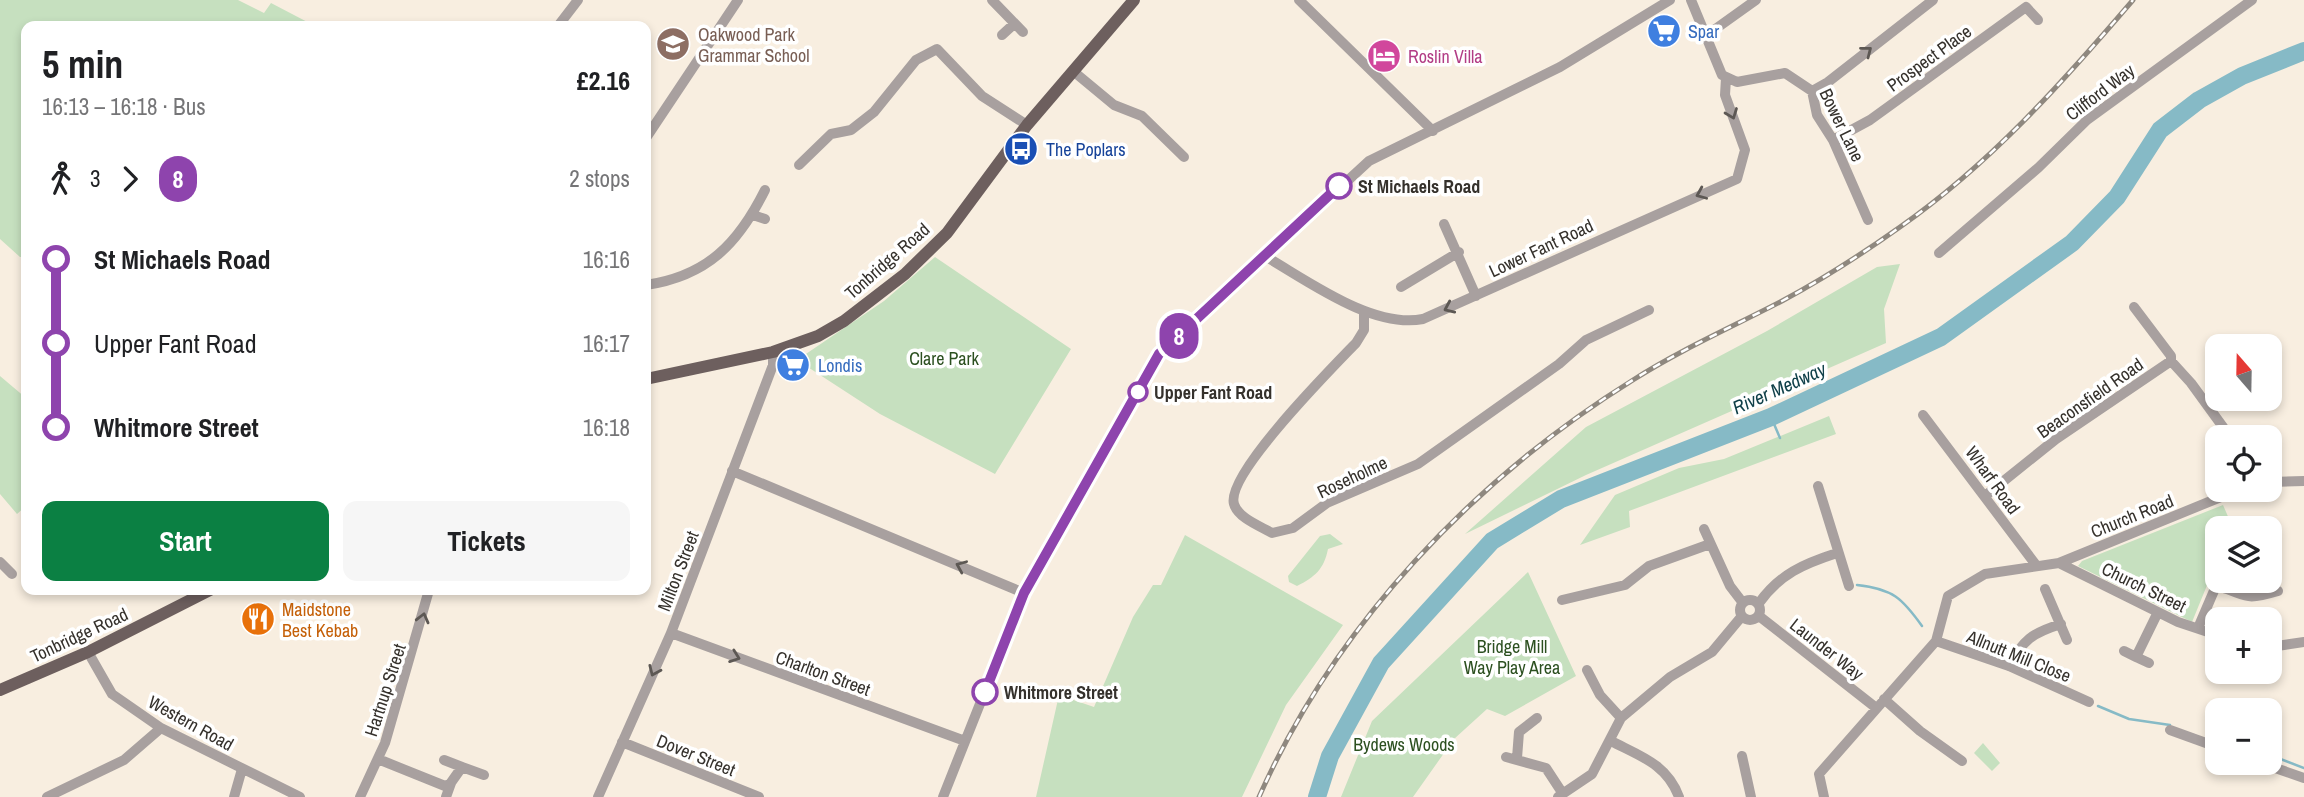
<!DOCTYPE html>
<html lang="en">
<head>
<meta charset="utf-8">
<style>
  body { margin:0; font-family:"Archivo Narrow",sans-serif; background:#f6f6f6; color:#202124; height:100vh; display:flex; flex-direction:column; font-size:26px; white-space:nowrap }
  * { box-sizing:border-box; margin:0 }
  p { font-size:23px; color:#757577 }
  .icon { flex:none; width:38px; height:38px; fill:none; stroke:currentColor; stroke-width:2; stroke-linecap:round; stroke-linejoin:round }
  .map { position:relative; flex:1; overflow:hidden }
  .sheet { position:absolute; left:21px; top:21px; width:630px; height:574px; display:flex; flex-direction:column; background:#fff; border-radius:14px; box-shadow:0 4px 10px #0003 }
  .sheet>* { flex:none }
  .badge { padding:0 14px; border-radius:23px; font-size:24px; line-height:46px }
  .needle { width:46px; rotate:340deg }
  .buttons { position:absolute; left:2205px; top:334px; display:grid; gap:14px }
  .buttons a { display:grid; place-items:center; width:77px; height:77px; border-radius:14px; background:#fff; box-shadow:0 4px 10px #0003; font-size:35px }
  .map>.badge { position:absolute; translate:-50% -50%; box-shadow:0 0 0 4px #fff }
  .legs { display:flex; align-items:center; gap:10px; height:77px; padding:0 21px; font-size:23px }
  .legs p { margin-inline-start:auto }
  .summary { display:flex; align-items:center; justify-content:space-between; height:119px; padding:0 21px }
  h1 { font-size:38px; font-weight:700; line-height:52px }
  .action { display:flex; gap:14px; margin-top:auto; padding:14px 21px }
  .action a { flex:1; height:80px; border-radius:14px; background:#0b8043; color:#fff; font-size:28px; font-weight:700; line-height:80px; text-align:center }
  .action a+a { background:#f6f6f6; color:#202124 }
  ul { padding:0 21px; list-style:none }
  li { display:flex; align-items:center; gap:24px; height:84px; font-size:26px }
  li i { display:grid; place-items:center; width:10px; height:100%; margin:0 9px; background:currentColor }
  li i::after { content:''; width:18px; height:18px; margin:-9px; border:5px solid; border-radius:50%; background:#fff }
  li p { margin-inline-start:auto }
  li:first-child i { background:linear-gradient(#0000 50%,currentColor 0) }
  li:last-child i { background:linear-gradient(currentColor 50%,#0000 0) }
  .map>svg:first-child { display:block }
  .green { fill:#c6e0bf }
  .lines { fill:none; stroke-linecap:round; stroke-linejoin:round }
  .stream { stroke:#86bac6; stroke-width:2.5 }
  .river { stroke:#86bac6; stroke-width:18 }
  .minor { stroke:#a8a09f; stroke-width:10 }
  .major { stroke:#6d5f5e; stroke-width:12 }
  .rail-casing { stroke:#8f887f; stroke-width:5 }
  .rail { stroke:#fff; stroke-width:2.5; stroke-dasharray:8; stroke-linecap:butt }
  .oneway { stroke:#5d5854 }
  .line-1-casing { stroke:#fff; stroke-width:16 }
  .line-1 { stroke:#8e44ad; stroke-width:10 }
  .stop-1-dot { fill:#fff; stroke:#8e44ad; stroke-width:3.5 }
  .labels { text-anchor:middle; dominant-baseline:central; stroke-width:7; stroke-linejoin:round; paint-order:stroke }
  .shop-label { font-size:18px; fill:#366cbe; stroke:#fff; text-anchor:start }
  .education-label { font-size:18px; fill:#785e54; stroke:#fff; text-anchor:start }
  .hotel-label { font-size:18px; fill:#b23c85; stroke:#fff; text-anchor:start }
  .street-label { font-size:18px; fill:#35312c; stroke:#fff }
  .transit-label { font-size:18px; fill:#164399; stroke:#fff; text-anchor:start }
  .stop-label { font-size:18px; font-weight:bold; fill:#35312c; stroke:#fff; text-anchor:start }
  .park-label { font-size:18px; fill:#2c5020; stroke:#fff }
  .food-label { font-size:18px; fill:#c56008; stroke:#fff; text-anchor:start }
  .water-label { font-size:19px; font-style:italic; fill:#104049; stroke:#fff }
</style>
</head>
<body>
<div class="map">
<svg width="2304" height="797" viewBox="0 0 2304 797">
  <rect width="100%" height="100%" fill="#f8eee0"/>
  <path class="green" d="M0,0h238l26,13 7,-10 44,23h-289v231h-6l-20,-18z
    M935,257l136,92 -76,125 -115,-60 -83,-54 87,-59z
    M1900,264l-16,45 2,34 -300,132 -121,59 121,-107 181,-96 110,-64z
    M0,376l26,22v108l-9,8 -17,-20z
    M1829,416l7,18 -207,77 1,16 -50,18 35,-50 64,-27 45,-9z
    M2223,505l10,23h-16v46l-7,4 -18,44 -114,-56 4,-5z
    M1330,534l13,10 -15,5c-4,20 -13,28 -31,37l-8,-4 -1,-6 32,-40z
    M1185,535l158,90 -57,80 -44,92h-206l23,-102 35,12 39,-90 20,-32h8z
    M1528,572l48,104 -71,40 -18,-7 -33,30 -41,58h-72l31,-76z
    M1983,743l17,20 -8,8 -18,-18z"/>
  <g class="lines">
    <path class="stream" d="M1771,417l9,21
      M1857,585c36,4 45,13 65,41
      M2098,706l31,13 41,6
      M2270,755l34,13"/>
    <path class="river" d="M1317,797l13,-41 51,-93 111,-122 69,-42 210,-82 170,-80 131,-94 45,-46 43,-67 39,-30 43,-24 62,-25"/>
    <path class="minor" d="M992,0l31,32
      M1299,0l134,131
      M1691,0l31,75 15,7 48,-9 27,18
      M558,26l20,-26
      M1002,35l12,-11
      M1707,35l49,-35
      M1073,71l41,34 28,11 42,41
      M1812,91l16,-9 105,-82
      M1812,91l5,24 16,25 35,80
      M646,138l92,-138
      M1833,140l37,-20 156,-113 12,13
      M799,165l32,-31 20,-4 23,-18 42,-52 21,-11 45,47 45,29
      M753,215l12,4
      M1444,224l32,72
      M1939,253l99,-85 49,-48 165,-120
      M1263,255c44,25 109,74 160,64l314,-140 8,-29 -20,-55 1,-17
      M646,285c61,-9 92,-41 119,-95
      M1401,287l58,-35
      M2134,307l37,49v5
      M1364,311v19l-8,13c-22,23 -131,132 -122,161 4,14 26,22 38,29l21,-5 34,-25 91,-39 141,-100 27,-24 63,-30
      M26,331v1
      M1923,415l113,150
      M732,471l292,122
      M2270,482l34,-1
      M1818,486l31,100
      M1985,496l71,-57 115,-78 20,22 40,55
      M1704,529l26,57 13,17
      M0,562l12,12
      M2059,563l119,59 39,13
      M2045,589l22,51
      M1740 610a10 10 0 1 1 20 0a10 10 0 1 1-20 0Z
      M1562,600l63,-15 24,-19 61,-22
      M1759,603c21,-29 44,-39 78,-50
      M1759,616l116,91
      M2198,628l18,-42c32,8 25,16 62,5
      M671,633l294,108
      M1936,641l73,25 80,36
      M2270,647l34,-5
      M2124,651l12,6
      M88,652l24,42 49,34 139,69
      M2149,663l-13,-6 22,-45
      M2009,666c14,-26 23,-33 52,-42
      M1587,670l13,25 21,23
      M1884,699l36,32 42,30
      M2170,730l47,17
      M1611,741c29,15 56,23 68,56
      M622,742l137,55
      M1742,756l9,41
      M1506,757l40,11 17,26
      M1517,758l2,-26 18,-14
      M378,759l67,27 5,-2 12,-17 22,8
      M444,760l18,7
      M2261,763l43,15
      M47,797l77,-37 37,-32
      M234,797l8,-28
      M360,797l25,-54 44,-153
      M446,797l5,-14
      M598,797l73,-164 102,-268v-13
      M943,797l81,-204 135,-239 210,-193 191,-94 110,-67
      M1558,797l34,-23 29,-56 49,-41 42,-25 30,-36
      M1824,797l-5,-23 117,-133 12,-45 37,-22 74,-11 179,-73"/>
    <path class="major" d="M646,379l127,-27 45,-16 26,-15 61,-47 42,-41 80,-108 107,-125
      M0,690l88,-38 122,-62"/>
    <g class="rail-casing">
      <path id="rail" d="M1259,797c76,-172 215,-318 374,-417 47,-30 99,-53 149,-79 41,-22 80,-47 118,-74 90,-63 162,-144 233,-227"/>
    </g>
    <use href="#rail" class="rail"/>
  </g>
  <defs><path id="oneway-chevron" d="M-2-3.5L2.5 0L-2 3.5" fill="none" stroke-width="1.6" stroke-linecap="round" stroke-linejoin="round" transform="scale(1.75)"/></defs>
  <g class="oneway">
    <use href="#oneway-chevron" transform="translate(1867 51) rotate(-38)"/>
    <use href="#oneway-chevron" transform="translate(1732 114) rotate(69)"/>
    <use href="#oneway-chevron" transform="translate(1701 194) rotate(157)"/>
    <use href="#oneway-chevron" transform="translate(1449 308) rotate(156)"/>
    <use href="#oneway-chevron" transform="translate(961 566) rotate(-157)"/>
    <use href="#oneway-chevron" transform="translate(423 618) rotate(-76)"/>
    <use href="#oneway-chevron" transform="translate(735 657) rotate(20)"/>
    <use href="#oneway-chevron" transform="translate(654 671) rotate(114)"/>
  </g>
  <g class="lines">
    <g class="line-1-casing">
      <path id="line-1" d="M985,692l39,-99 135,-239 180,-168"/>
    </g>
    <use href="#line-1" class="line-1"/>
  </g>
  <defs>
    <g id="supermarket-disc" transform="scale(1.75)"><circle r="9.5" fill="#3f7fe0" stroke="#fff"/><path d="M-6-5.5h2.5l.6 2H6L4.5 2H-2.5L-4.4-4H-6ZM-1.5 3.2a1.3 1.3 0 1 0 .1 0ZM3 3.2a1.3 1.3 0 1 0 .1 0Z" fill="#fff"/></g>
    <g id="school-disc" transform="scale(1.75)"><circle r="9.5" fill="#8d6e63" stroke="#fff"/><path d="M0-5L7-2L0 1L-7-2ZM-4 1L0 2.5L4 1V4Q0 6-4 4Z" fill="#fff"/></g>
    <g id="hotel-disc" transform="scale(1.75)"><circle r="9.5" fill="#d1479c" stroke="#fff"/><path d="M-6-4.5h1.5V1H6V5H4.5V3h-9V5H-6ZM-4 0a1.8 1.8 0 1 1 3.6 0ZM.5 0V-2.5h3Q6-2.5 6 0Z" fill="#fff"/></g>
    <g id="bus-disc" transform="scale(1.75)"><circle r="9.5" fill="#1a4fb4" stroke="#fff"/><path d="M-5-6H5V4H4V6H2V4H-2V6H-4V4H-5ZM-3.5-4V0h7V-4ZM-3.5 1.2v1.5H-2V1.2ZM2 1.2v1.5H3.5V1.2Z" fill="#fff"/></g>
    <g id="restaurant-disc" transform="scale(1.75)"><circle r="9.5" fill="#e8710a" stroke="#fff"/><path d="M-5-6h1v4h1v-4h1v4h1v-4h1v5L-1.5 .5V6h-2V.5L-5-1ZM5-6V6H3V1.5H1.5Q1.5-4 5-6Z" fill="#fff"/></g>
  </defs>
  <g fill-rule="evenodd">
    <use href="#supermarket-disc" x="1664" y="31"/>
    <use href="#school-disc" x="673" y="44"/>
    <use href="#hotel-disc" x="1384" y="56"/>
    <use href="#bus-disc" x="1021" y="149"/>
    <use href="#supermarket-disc" x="793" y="365"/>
    <use href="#restaurant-disc" x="258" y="619"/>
  </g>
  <g class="stop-1-dot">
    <circle cx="1339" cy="186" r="12"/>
    <circle cx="1138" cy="392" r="9"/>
    <circle cx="985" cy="692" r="12"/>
  </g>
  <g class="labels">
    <g class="shop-label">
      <text x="1688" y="31">Spar</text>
      <text x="818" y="365">Londis</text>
    </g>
    <g class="education-label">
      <text x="698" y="34">Oakwood Park<tspan x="698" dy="21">Grammar School</tspan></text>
    </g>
    <g class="hotel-label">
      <text x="1408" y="56">Roslin Villa</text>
    </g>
    <g class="street-label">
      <text transform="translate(1929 58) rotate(-36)">Prospect Place</text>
      <text transform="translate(2100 92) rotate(-37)">Clifford Way</text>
      <text transform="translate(1842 125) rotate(64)">Bower Lane</text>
      <text transform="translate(1541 248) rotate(-25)">Lower Fant Road</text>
      <text transform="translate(887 261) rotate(-41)">Tonbridge Road</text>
      <text transform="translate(2090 398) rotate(-35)">Beaconsfield Road</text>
      <text transform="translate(1352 477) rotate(-25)">Roseholme</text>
      <text transform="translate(1993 480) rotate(54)">Wharf Road</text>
      <text transform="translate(2132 516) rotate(-22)">Church Road</text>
      <text transform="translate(678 571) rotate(-69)">Milton Street</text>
      <text transform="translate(2144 587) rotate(26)">Church Street</text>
      <text transform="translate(79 635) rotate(-25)">Tonbridge Road</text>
      <text transform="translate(1827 649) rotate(38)">Launder Way</text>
      <text transform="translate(2019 656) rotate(22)">Allnutt Mill Close</text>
      <text transform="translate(823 673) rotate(20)">Charlton Street</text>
      <text transform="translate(385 690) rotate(-72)">Hartnup Street</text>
      <text transform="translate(191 723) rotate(29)">Western Road</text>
      <text transform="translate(696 755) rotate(22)">Dover Street</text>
    </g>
    <g class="transit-label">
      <text x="1046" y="149">The Poplars</text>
    </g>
    <g class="stop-label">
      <text x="1358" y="186">St Michaels Road</text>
      <text x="1154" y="392">Upper Fant Road</text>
      <text x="1004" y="692">Whitmore Street</text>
    </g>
    <g class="park-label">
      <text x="944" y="358">Clare Park</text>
      <text x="1512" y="646">Bridge Mill<tspan x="1512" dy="21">Way Play Area</tspan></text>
      <text x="1404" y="744">Bydews Woods</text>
    </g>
    <g class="food-label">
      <text x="282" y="609">Maidstone<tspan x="282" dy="21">Best Kebab</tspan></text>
    </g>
    <g class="water-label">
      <text transform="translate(1779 388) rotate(-24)">River Medway</text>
    </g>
  </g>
</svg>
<div class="buttons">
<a><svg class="needle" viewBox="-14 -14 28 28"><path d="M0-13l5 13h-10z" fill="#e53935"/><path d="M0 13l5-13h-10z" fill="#757577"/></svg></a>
<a><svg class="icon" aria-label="locate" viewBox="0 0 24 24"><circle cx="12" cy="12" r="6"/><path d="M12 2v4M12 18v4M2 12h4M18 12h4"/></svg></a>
<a><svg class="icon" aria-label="layers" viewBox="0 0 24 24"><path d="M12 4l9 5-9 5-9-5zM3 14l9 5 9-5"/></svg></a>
<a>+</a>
<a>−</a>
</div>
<b class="badge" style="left:1179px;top:336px;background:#8e44ad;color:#fff">8</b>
<section class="sheet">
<div class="summary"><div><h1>5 min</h1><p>16:13 – 16:18 · Bus</p></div><b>£2.16</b></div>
<div class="legs"><svg class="icon" aria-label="walk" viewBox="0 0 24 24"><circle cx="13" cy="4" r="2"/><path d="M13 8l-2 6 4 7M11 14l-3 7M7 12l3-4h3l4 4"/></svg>3<svg class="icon" aria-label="forward" viewBox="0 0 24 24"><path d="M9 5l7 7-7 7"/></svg><b class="badge" style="background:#8e44ad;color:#fff">8</b><p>2 stops</p></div>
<ul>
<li><i style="color:#8e44ad"></i><b>St Michaels Road</b><p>16:16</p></li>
<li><i style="color:#8e44ad"></i><span>Upper Fant Road</span><p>16:17</p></li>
<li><i style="color:#8e44ad"></i><b>Whitmore Street</b><p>16:18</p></li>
</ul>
<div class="action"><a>Start</a><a>Tickets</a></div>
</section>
</div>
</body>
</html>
